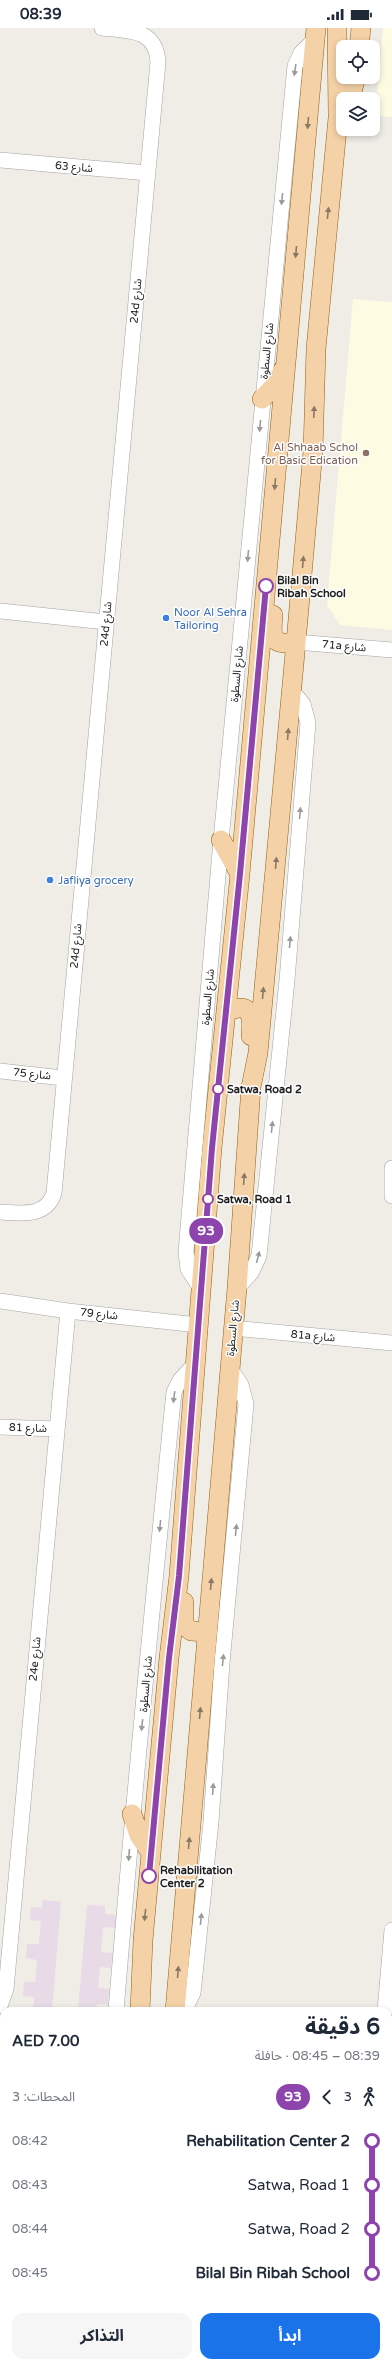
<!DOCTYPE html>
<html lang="ar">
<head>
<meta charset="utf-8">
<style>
  body { margin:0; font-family:"Varela Round","Noto Sans Arabic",sans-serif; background:#f6f6f7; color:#1f2937; direction:rtl; height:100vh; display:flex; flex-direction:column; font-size:15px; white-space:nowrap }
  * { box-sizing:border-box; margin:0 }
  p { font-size:13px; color:#747a83 }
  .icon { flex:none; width:22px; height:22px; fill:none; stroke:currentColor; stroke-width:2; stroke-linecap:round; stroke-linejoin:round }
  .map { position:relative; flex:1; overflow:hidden; direction:ltr }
  .details { position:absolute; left:0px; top:1979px; width:392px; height:360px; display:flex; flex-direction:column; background:#fff; border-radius:12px 12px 0 0; box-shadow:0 2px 6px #0003; direction:rtl }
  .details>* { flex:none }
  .badge { padding:0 8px; border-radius:13px; font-size:14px; line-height:26px }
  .tools { position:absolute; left:336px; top:12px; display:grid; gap:8px }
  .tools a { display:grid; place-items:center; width:44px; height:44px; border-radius:8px; background:#fff; box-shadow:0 2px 6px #0003; font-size:20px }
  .map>.badge { position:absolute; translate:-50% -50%; box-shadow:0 0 0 2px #fff }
  .legs { display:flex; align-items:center; gap:6px; height:44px; padding:0 12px; font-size:13px }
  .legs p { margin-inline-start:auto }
  .headline { display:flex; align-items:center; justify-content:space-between; height:68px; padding:0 12px }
  h1 { font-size:22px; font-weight:700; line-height:30px }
  .primary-button { display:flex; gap:8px; margin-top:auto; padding:8px 12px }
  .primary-button a { flex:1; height:46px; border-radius:12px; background:#1a73e8; color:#fff; font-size:16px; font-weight:700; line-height:46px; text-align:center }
  .primary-button a+a { background:#f6f6f7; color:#1f2937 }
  ul { padding:0 12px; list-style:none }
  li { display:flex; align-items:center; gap:14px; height:44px; font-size:15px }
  li i { display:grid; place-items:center; width:6px; height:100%; margin:0 5px; background:currentColor }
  li i::after { content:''; width:10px; height:10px; margin:-5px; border:3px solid; border-radius:50%; background:#fff }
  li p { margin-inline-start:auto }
  li:first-child i { background:linear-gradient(#0000 50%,currentColor 0) }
  li:last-child i { background:linear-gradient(currentColor 50%,#0000 0) }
  .status { display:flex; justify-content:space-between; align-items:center; height:28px; padding:0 20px; background:#fff; direction:ltr }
  .status svg { height:11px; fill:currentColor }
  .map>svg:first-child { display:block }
  .commercial { fill:#efd8d8 }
  .industrial { fill:#e8dae6 }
  .education { fill:#fdfce3 }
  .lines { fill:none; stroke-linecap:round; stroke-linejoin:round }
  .minor-casing { stroke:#a4a4a4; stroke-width:16 }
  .major-casing { stroke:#91600b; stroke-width:20 }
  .minor { stroke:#fff; stroke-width:15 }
  .major { stroke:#f5d1a7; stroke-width:19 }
  .oneway { fill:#9b9b9b }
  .oneway2 { fill:#8a7864 }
  .line-1-casing { stroke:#fff; stroke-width:9 }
  .line-1 { stroke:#8e44ad; stroke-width:6 }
  .education-dot { fill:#8d6e63; stroke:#fff; stroke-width:1.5 }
  .stop-1-dot { fill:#fff; stroke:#8e44ad; stroke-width:2 }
  .shop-dot { fill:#3f7fe0; stroke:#fff; stroke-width:1.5 }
  .labels { text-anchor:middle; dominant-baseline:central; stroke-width:3; stroke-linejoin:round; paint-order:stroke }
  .street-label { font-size:11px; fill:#202020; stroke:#fff }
  .education-label { font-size:11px; fill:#785e54; stroke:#fff; text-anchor:end }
  .stop-label { font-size:11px; font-weight:bold; fill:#202020; stroke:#fff; text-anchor:start }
  .shop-label { font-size:11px; fill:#366cbe; stroke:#fff; text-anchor:start }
</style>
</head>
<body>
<div class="status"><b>08:39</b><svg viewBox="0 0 49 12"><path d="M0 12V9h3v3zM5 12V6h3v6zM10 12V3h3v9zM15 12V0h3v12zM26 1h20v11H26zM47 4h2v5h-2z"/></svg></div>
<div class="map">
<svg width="392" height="2339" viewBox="0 0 392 2339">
  <rect width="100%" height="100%" fill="#f0ede7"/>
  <path class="commercial" d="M0,2311l4,1v23h375l13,1v3h-392z"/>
  <path class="industrial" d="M42,1872l19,2 -9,109h-19l1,-14 -11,-1 1,-14h11l2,-22 -11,-2 1,-14h12l2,-23 -11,-1 1,-13 11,1z
    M87,1877l18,1v8l11,1 -1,13 -12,-1 -2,25 12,1 -2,15 -11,-1 -2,21 11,1 -1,15h-11l-1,7h-18z
    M0,2061h4l-2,138h-2z"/>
  <path class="education" d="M383,0h9v89l-17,-1z
    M353,271l39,3v328l-52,-5 -13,-20z"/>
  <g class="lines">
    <g class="minor-casing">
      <path id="minor" d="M0,132l148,13
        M0,583l106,11
        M296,614l96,8
        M0,1043l63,7
        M392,1140v28
        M0,1184c21,1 46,6 54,-19l104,-1131c-2,-34 -30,-31 -56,-34
        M237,1260l14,-15 8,-17 28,-276 21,-257 -5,-19 -11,-13
        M201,1261l-13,-20 -2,-17 35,-412 74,-774 6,-13 15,-15
        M0,1273l68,10 130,14
        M233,1300l159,15
        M0,1399l56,2
        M0,1978l6,-17 62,-678
        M116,1983c17,-207 37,-413 58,-619l6,-12 14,-15
        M184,1983l9,-18 18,-171 11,-159 24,-259 -5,-19 -12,-18
        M385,1983l7,-81
        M152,2339v-4"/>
    </g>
    <g class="major-casing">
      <path id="major" d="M337,0l1,86
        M359,19l2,-19
        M350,71l6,-22
        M262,371l15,-16 6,-13
        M273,587c-2,23 -2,31 23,27
        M221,812l19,34
        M226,984c24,-11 27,2 25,24
        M184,1574v23l7,6 16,1
        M132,1786l7,21 12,18
        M140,1983l3,-71 26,-282 10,-82 33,-428 28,-274 76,-846
        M175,1983l62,-723 14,-201 7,-34 38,-411 17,-191 3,-102 22,-231 5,-18
        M0,2240h4
        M388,2258h4
        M0,2261h4
        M0,2286l4,1
        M388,2292h4
        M126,2335l1,4
        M165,2339l1,-4"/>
    </g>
    <use href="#minor" class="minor"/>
    <use href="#major" class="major"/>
  </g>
  <defs><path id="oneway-solid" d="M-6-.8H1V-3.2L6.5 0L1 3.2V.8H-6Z"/></defs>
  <g class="oneway">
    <use href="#oneway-solid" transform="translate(295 42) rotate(99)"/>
    <use href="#oneway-solid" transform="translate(282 171) rotate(96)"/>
    <use href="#oneway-solid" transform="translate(260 398) rotate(95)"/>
    <use href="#oneway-solid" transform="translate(248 528) rotate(95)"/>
    <use href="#oneway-solid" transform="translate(300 785) rotate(-85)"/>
    <use href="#oneway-solid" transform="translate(290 914) rotate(-85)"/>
    <use href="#oneway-solid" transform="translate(272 1099) rotate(-84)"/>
    <use href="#oneway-solid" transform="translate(258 1229) rotate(-76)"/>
    <use href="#oneway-solid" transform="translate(174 1369) rotate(98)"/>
    <use href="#oneway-solid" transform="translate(160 1498) rotate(96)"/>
    <use href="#oneway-solid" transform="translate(236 1502) rotate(-84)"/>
    <use href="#oneway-solid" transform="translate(223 1632) rotate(-84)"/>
    <use href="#oneway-solid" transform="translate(142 1697) rotate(97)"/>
    <use href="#oneway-solid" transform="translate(213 1761) rotate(-86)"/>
    <use href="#oneway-solid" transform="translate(129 1827) rotate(94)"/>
    <use href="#oneway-solid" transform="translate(201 1891) rotate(-84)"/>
  </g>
  <g class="oneway2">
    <use href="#oneway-solid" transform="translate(308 95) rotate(95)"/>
    <use href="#oneway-solid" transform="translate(328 185) rotate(-84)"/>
    <use href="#oneway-solid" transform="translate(296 224) rotate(95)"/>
    <use href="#oneway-solid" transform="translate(314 384) rotate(-88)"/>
    <use href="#oneway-solid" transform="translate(275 456) rotate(95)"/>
    <use href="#oneway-solid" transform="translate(303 534) rotate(-85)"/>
    <use href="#oneway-solid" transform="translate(288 706) rotate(-85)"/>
    <use href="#oneway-solid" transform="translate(276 835) rotate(-85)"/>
    <use href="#oneway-solid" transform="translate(263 965) rotate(-85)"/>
    <use href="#oneway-solid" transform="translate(244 1151) rotate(-86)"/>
    <use href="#oneway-solid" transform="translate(211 1556) rotate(-85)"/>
    <use href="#oneway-solid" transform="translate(200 1685) rotate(-85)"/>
    <use href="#oneway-solid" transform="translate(189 1815) rotate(-85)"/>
    <use href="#oneway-solid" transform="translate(145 1887) rotate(96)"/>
    <use href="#oneway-solid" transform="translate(178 1944) rotate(-85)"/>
  </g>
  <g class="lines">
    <g class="line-1-casing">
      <path id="line-1" d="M149,1848l20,-218 10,-82 33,-428 28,-274 26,-288"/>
    </g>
    <use href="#line-1" class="line-1"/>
  </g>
  <circle class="education-dot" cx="366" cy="425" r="4"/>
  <g class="stop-1-dot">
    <circle cx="266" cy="558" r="7"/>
    <circle cx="218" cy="1061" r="5"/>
    <circle cx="208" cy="1171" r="5"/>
    <circle cx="149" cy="1848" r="7"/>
  </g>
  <g class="shop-dot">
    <circle cx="166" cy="590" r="4"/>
    <circle cx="50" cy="852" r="4"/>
  </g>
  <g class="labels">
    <g class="street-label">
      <text transform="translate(74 139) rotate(5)">شارع 63</text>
      <text transform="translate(136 273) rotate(-85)">24d شارع</text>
      <text transform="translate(267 323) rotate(-84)">شارع السطوة</text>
      <text transform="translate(106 596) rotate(-85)">24d شارع</text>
      <text transform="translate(344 618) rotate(5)">71a شارع</text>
      <text transform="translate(237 646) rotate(-85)">شارع السطوة</text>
      <text transform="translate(76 918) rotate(-85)">24d شارع</text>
      <text transform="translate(208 969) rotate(-85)">شارع السطوة</text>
      <text transform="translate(32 1046) rotate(6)">شارع 75</text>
      <text transform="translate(99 1286) rotate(6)">شارع 79</text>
      <text transform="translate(233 1300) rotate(-85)">شارع السطوة</text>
      <text transform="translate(313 1308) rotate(5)">81a شارع</text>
      <text transform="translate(28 1400) rotate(2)">شارع 81</text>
      <text transform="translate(35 1631) rotate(-85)">24e شارع</text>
      <text transform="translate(146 1656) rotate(-85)">شارع السطوة</text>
    </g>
    <g class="education-label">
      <text x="358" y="419">Al Shhaab Schol<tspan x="358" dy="13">for Basic Edication</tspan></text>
    </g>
    <g class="stop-label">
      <text x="277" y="552">Bilal Bin<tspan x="277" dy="13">Ribah School</tspan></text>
      <text x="227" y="1061">Satwa, Road 2</text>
      <text x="217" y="1171">Satwa, Road 1</text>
      <text x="160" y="1842">Rehabilitation<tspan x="160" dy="13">Center 2</tspan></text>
    </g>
    <g class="shop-label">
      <text x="174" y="584">Noor Al Sehra<tspan x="174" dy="13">Tailoring</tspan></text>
      <text x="58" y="852">Jafliya grocery</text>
    </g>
  </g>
</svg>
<div class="tools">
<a><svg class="icon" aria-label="locate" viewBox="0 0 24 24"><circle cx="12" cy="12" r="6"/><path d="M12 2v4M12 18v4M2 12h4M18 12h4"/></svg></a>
<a><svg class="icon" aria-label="layers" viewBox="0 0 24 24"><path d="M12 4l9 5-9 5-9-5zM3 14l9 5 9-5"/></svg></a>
</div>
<b class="badge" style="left:206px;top:1203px;background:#8e44ad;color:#fff">93</b>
<section class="details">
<div class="headline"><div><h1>6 دقيقة</h1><p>08:39 – 08:45 · حافلة</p></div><b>AED 7.00</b></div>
<div class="legs"><svg class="icon" aria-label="walk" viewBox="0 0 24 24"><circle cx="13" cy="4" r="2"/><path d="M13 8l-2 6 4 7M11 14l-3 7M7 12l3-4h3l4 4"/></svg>3<svg class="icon" aria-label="back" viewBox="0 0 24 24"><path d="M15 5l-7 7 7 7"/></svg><b class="badge" style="background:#8e44ad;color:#fff">93</b><p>المحطات: 3</p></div>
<ul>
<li><i style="color:#8e44ad"></i><b>Rehabilitation Center 2</b><p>08:42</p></li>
<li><i style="color:#8e44ad"></i><span>Satwa, Road 1</span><p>08:43</p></li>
<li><i style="color:#8e44ad"></i><span>Satwa, Road 2</span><p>08:44</p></li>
<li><i style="color:#8e44ad"></i><b>Bilal Bin Ribah School</b><p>08:45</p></li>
</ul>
<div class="primary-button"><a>ابدأ</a><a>التذاكر</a></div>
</section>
</div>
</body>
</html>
